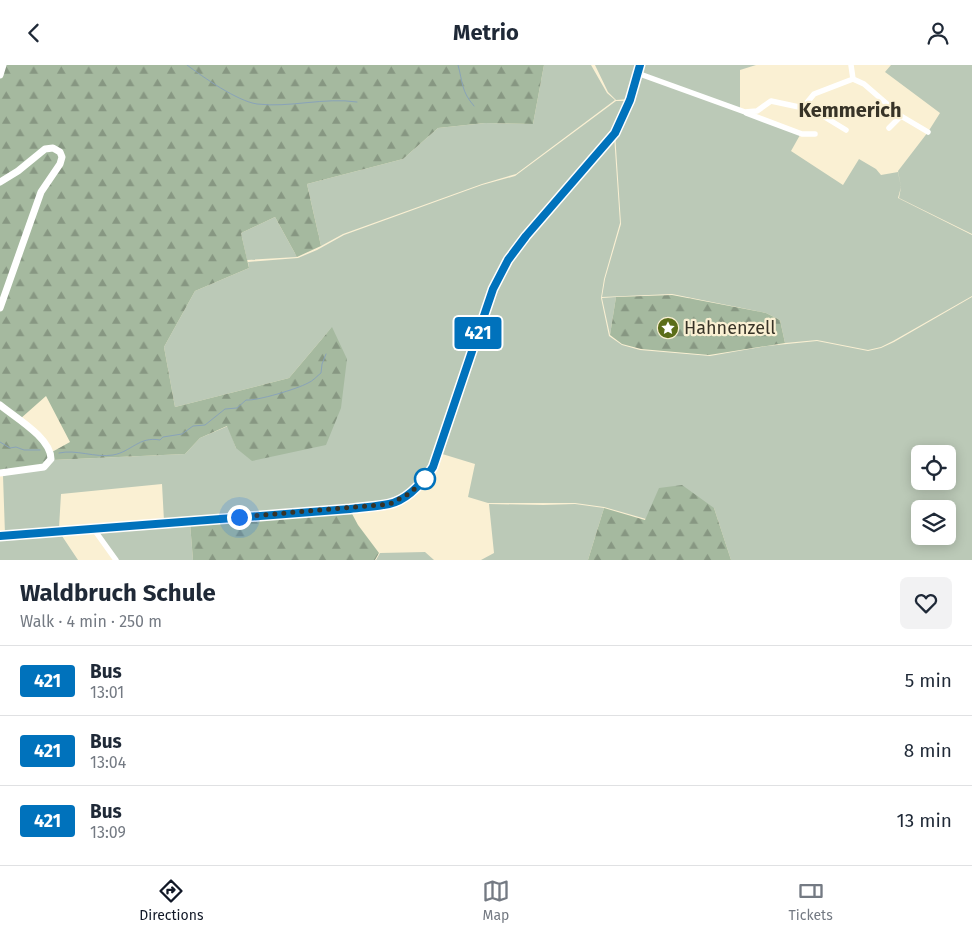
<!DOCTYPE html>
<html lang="en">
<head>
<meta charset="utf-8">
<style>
  body { margin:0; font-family:"Fira Sans",sans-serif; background:#f2f2f3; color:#1f2937; height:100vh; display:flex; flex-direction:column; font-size:19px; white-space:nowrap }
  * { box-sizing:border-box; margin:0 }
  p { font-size:16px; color:#747a83 }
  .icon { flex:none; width:28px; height:28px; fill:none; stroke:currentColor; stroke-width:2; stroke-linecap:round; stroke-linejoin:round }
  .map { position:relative; height:495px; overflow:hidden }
  .panel { display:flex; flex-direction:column; background:#fff; flex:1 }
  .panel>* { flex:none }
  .badge { padding:0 10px; border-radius:4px; font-size:18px; line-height:32px }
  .fabs { position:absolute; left:911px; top:380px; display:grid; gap:10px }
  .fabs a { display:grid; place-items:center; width:45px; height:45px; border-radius:8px; background:#fff; box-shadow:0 2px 12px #0003; font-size:25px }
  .you { position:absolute; width:25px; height:25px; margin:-12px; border:4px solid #fff; border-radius:50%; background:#1a73e8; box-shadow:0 0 0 8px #1a73e833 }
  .map>.badge { position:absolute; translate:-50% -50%; box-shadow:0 0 0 2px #fff }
  .round { display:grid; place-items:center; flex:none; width:52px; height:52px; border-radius:8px; background:#f2f2f3 }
  .head { display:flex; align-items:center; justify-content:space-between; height:85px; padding:0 20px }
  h1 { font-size:24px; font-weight:700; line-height:38px }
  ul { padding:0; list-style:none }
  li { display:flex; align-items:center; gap:15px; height:70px; padding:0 20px; border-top:1px solid #e0e1e3 }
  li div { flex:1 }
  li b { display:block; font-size:19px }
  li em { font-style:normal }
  li .badge { min-width:55px; font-weight:700; text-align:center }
  header { display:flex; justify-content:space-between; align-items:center; height:65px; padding:0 20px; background:#fff; font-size:22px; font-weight:700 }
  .menu { display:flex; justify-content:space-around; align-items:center; height:70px; border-top:1px solid #e0e1e3; background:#fff; font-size:14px; color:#747a83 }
  .menu a { display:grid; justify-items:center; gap:2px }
  .menu .selected { color:#111827 }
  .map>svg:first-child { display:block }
  .green { fill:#bbc9b7; fill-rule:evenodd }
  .forest { fill:url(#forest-firs) }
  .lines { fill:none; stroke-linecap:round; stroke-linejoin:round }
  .stream { stroke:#89a3b9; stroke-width:1 }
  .minor { stroke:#fff; stroke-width:5.5 }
  .tertiary { stroke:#fff; stroke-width:7 }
  .line-casing { stroke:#fff; stroke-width:11 }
  .line { stroke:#0072bc; stroke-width:8 }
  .walk { stroke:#373327; stroke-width:5; stroke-dasharray:0 9 }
  .stop-dot { fill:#fff; stroke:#0072bc; stroke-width:2.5 }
  .labels { text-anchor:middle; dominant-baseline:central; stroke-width:4.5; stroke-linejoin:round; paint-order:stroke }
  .poi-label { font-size:18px; fill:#373327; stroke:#faf0d3; text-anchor:start }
  .quarter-label { font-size:20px; font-weight:bold; fill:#373327; stroke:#faf0d3 }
</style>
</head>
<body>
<header><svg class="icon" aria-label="back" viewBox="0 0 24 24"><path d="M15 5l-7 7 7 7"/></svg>Metrio<svg class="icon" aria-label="person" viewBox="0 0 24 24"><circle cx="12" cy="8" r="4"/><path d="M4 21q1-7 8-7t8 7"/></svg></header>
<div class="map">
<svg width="972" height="495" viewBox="0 0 972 495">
  <defs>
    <pattern id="forest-firs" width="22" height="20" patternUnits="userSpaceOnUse" patternTransform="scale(1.25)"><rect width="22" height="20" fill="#a5b99f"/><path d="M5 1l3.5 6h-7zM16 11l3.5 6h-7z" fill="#879782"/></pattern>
  </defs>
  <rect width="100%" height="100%" fill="#faf0d3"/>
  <path class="green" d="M544,0h47l16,28 8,7 -99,74 -34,10 -139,50 -22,12 -14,-62 96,-25 35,-31 47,-5 48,1z
    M595,0h44l-10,34 -13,1 -8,-8z
    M642,0h114l-16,5v41l60,24 -9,16 52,34 16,-26 17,10 5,6 17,-3 3,15 -3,11 74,37v61l-79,45 -12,6 -13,3 -51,-10 -32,3 -5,-23 -14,-7 -94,-19 -70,3 3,-18 16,-55 -6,-91z
    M891,0h81v169l-73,-36 2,-11 -3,-16 30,-39 12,-19 -55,-41z
    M616,36h12l-15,30 -107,129 -75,205c-12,20 -22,27 -42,37l-225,19 -2,-37 -101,10 -2,34 -54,6 -2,-58 49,-16 133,-6 15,-16 28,-12 8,22 96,-121 -43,51 -114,29 -11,-60 31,-56 54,-23 -1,-6 50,-4 19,-8 27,-15 138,-50 33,-9z
    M614,70l6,88 -16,56 -3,19 8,38 13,9 18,5 70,6 57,-10 50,-5 51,10 13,-3 13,-6 78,-45v263h-241l-17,-52 -64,3 -4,8 -42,-12 -29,-4h-87l-20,-6 7,-33 -36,-11 56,-163 14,-29zM920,389h28v27h-28zM920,444h28v27h-28z
    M275,152l22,40 -50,3 -6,-27z
    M616,232l-6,38 -8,-37z
    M489,439l54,1 32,-1 29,4 -16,52h-107l13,-7z
    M190,458l3,37h-75l-23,-31z
    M60,468l18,27h-78v-22z
    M425,487l9,8h-58l4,-7z"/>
  <path class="forest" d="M0,0h544l-11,59 -48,-1 -47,5 -35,31 -96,25 14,62 -24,11 -22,-40 -34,16 8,35 -54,23 -31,56 11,60 114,-29 43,-51 15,32 -6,49 -15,37 -74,16 -16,-13 -9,-22 -27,12 -15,16 -133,6v-8l18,-10 -24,-46 -26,23 -20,-15z
    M672,230l94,18 14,7 5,23 -76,12 -68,-6 -19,-5 -12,-9 6,-38z
    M0,342l45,35 4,16 -6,8 -43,6z
    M682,420l32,23 17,52h-143l16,-52 41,12 14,-32z
    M350,445l8,15 21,28 -4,7h-182l-3,-37z"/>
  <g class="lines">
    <path class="stream" d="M187,0c16,12 50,36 70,39 33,4 67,-7 100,-2
      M458,0c5,18 3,26 16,41
      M0,377l10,6 6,-1 8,3h16
      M59,388c17,-4 36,5 54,2 18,-3 26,-19 47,-15l3,-3 19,-3 11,-8 12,-1 20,-16 12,-1 9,-8c11,1 51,-11 62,-17 5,-2 9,-7 13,-10l1,-9 4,-10"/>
    <path class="minor" d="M637,8l108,39 12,-1 14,-10 28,6 6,-2 9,-11 39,-15 -2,-14
      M853,14l11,5 37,32 27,16
      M805,40l41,25
      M746,48l56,21h13
      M889,63l12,-12
      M93,463l23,32"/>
    <path class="tertiary" d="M0,10l3,-10
      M0,117l18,-11 27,-22 8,-1 7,4 2,5 -2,7 -19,28 -41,116
      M0,340c16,13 51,33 51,54l-7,8 -44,6
      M0,471l350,-28c12,-1 26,-1 39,-4 19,-4 34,-21 44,-37l60,-178 15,-29 18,-24 89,-103 15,-33 10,-35"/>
  </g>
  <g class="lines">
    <g class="line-casing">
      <path id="line" d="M0,471l350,-27c12,-2 26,-2 39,-5 19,-4 34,-22 44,-37l60,-178 15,-29 18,-24 89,-103 15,-33 10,-35"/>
    </g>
    <use href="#line" class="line"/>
    <path class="walk" d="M239,452l151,-13 20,-11 16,-15 -1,1"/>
  </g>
  <defs>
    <g id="sight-disc" transform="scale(1.125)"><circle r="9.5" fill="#5b6d19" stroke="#faf0d3"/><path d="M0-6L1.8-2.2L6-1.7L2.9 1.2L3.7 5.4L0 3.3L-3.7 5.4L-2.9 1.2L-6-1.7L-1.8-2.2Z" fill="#fff"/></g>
  </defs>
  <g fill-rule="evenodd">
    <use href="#sight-disc" x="668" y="263"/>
  </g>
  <circle class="stop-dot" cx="425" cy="414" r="10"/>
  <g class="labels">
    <g class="poi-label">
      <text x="684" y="263">Hahnenzell</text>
    </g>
    <g class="quarter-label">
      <text x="850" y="45">Kemmerich</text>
    </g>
  </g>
</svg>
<div class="fabs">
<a><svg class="icon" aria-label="locate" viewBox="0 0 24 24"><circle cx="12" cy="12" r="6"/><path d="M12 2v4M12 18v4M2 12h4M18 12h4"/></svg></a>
<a><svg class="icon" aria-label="layers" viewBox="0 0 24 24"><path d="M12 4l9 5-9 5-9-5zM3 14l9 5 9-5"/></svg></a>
</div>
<div class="you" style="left:239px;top:452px"></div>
<b class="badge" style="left:478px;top:268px;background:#0072bc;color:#fff">421</b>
</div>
<section class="panel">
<div class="head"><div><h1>Waldbruch Schule</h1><p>Walk · 4 min · 250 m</p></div><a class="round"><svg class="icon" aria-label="heart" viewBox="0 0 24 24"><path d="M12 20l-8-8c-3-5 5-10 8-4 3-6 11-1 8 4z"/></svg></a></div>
<ul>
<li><span class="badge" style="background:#0072bc;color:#fff">421</span><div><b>Bus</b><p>13:01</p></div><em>5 min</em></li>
<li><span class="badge" style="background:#0072bc;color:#fff">421</span><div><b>Bus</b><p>13:04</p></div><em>8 min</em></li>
<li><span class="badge" style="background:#0072bc;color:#fff">421</span><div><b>Bus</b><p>13:09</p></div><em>13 min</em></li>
</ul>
</section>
<nav class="menu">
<a class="selected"><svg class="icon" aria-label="directions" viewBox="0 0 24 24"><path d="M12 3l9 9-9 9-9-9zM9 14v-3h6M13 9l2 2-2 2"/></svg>Directions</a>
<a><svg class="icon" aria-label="map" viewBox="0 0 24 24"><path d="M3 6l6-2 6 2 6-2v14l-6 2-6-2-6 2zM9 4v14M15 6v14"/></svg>Map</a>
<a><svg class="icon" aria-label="tickets" viewBox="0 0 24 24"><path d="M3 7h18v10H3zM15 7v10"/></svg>Tickets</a>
</nav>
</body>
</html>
